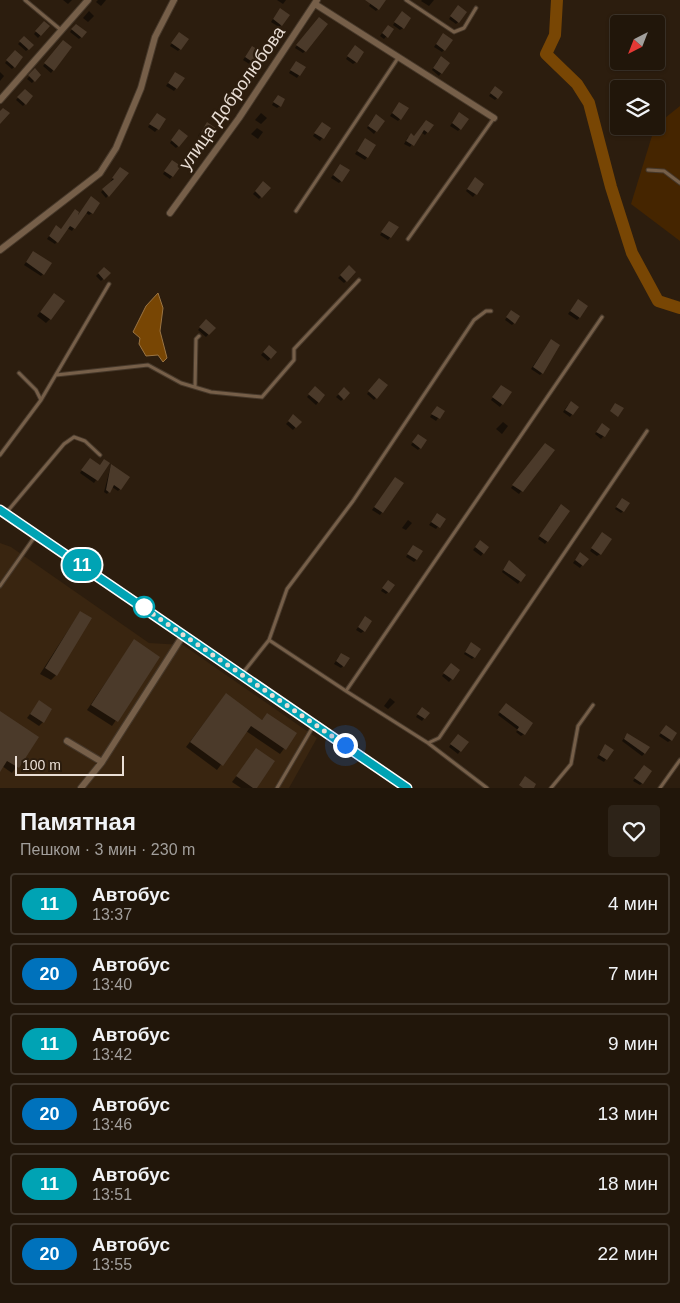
<!DOCTYPE html>
<html lang="ru">
<head>
<meta charset="utf-8">
<style>
  body { margin:0; font-family:Helvetica,sans-serif; background:#2d2318; color:#f1f3f6; height:100vh; display:flex; flex-direction:column; font-size:19px; white-space:nowrap }
  * { box-sizing:border-box; margin:0 }
  p { font-size:16px; color:#a29f9c }
  .icon { flex:none; width:28px; height:28px; fill:none; stroke:currentColor; stroke-width:2; stroke-linecap:round; stroke-linejoin:round }
  .map { position:relative; height:788px; overflow:hidden }
  .drawer { display:flex; flex-direction:column; background:#21160a; flex:1 }
  .drawer>* { flex:none }
  .badge { padding:0 10px; border-radius:16px; font-size:18px; line-height:32px }
  .needle { width:32px; rotate:222deg }
  .tools { position:absolute; left:610px; top:15px; display:grid; gap:10px }
  .tools a { display:grid; place-items:center; width:55px; height:55px; border-radius:5px; background:#21160a; box-shadow:0 1px 4px #0004,0 0 0 1px #3e352b; font-size:25px }
  .scale { position:absolute; left:15px; bottom:12px; width:109px; box-sizing:border-box; padding-left:5px; border:2px solid #e9ded5; border-top:0; font-size:14px; line-height:18px; white-space:nowrap; color:#e9ded5; -webkit-text-stroke:4px #2c1d0e; paint-order:stroke }
  .you { position:absolute; width:25px; height:25px; margin:-12px; border:4px solid #fff; border-radius:50%; background:#1a73e8; box-shadow:0 0 0 8px #1a73e833 }
  .map>.badge { position:absolute; translate:-50% -50%; box-shadow:0 0 0 2px #fff }
  .round { display:grid; place-items:center; flex:none; width:52px; height:52px; border-radius:5px; background:#2d2318 }
  .overview { display:flex; align-items:center; justify-content:space-between; height:85px; padding:0 20px }
  h1 { font-size:24px; font-weight:600; line-height:38px }
  ul { padding:0; list-style:none }
  li { display:flex; align-items:center; gap:15px; height:62px; margin:0 10px 8px; padding:0 10px; border:2px solid #3e352b; border-radius:5px }
  li div { flex:1 }
  li b { display:block; font-size:19px }
  li em { font-style:normal }
  li .badge { min-width:55px; font-weight:700; text-align:center }
  .map>svg:first-child { display:block }
  .built { fill:#392510 }
  .green { fill:#452500 }
  .water { fill:#784604; stroke:#9a7443 }
  .shadow { fill:#0007 }
  .lines { fill:none; stroke-linecap:round; stroke-linejoin:round }
  .river { stroke:#784604; stroke-width:12 }
  .building { fill:#4b3a2a }
  .service-casing { stroke:#46382a; stroke-width:5 }
  .minor-casing { stroke:#46382a; stroke-width:8 }
  .tertiary-casing { stroke:#46382a; stroke-width:9 }
  .service { stroke:#765f49; stroke-width:3 }
  .minor { stroke:#765f49; stroke-width:6 }
  .tertiary { stroke:#765f49; stroke-width:8 }
  .line-casing { stroke:#fff; stroke-width:11 }
  .line { stroke:#00a3b4; stroke-width:8 }
  .walk { stroke:#e9ded5; stroke-width:5; stroke-dasharray:0 9 }
  .stop-dot { fill:#fff; stroke:#00a3b4; stroke-width:2.5 }
  .labels { text-anchor:middle; dominant-baseline:central; stroke-width:5; stroke-linejoin:round; paint-order:stroke }
  .street-label { font-size:18px; fill:#e9ded5; stroke:#2c1d0e }
</style>
</head>
<body>
<div class="map">
<svg width="680" height="788" viewBox="0 0 680 788">
  <rect width="100%" height="100%" fill="#2c1d0e"/>
  <path class="built" d="M0,543l11,4 138,96 34,2 134,93 -28,50h-289z"/>
  <path class="green" d="M680,106v135l-49,-37 24,-78z"/>
  <path class="water" d="M158,293l5,15 -3,23 7,27 -4,4 -5,-7 -12,1 -7,-12 1,-6 -7,-6 13,-26z"/>
  <path class="shadow" d="M63,0h9l-4,4z
    M98,0h8l-5,6 -5,-4z
    M277,0h9l-3,4z
    M373,0h12l-9,11 -7,-5z
    M434,0l-5,6 -8,-5 1,-1z
    M456,9l2,13 -2,2 -7,-5z
    M89,11l5,5 -6,6 -5,-4z
    M278,12l3,13 -2,2 -8,-5z
    M400,15l3,13 -3,2 -7,-5z
    M44,22l4,4 -10,12 -4,-4z
    M73,28l8,9 -2,2 -9,-7z
    M386,28l7,1 -9,10 -4,-3z
    M177,36l3,13 -2,2 -8,-5z
    M441,37l3,13 -2,2 -8,-5z
    M24,38l8,7 -6,6 -8,-7z
    M302,38l3,13 -2,2 -8,-5z
    M61,44l9,3 -19,26 -8,-7z
    M353,49l3,13 -3,2 -7,-5z
    M250,50l10,3 -9,12 -8,-5z
    M15,51l-1,16 -2,2 -7,-6z
    M438,60l3,13 -2,3 -7,-6z
    M294,65l5,10 -2,3 -8,-5z
    M35,70l4,5 -7,8 -5,-4z
    M0,72l4,4 -4,5z
    M173,76l10,3 -9,12 -8,-5z
    M25,90l7,6 -9,10 -7,-6z
    M493,90l4,8 -2,2 -6,-4z
    M276,98l4,8 -3,2 -5,-3z
    M397,106l3,13 -2,2 -8,-5z
    M261,113l6,5 -6,6 -6,-4z
    M457,116l3,13 -2,2 -8,-5z
    M155,117l10,3 -10,12 -7,-5z
    M373,118l3,13 -2,3 -7,-6z
    M423,124l9,2 -7,9 -4,-3 -11,15 -6,-3 4,-7h6z
    M205,126l3,13 -2,3 -8,-6z
    M320,126l9,2 -9,13 -7,-5z
    M257,128l6,4 -5,7 -7,-5z
    M177,133l1,13 -2,2 -6,-5z
    M363,142l12,4 -10,14 -10,-6z
    M170,164l9,3 -9,12 -7,-5z
    M338,168l3,13 -2,2 -8,-5z
    M118,171l9,3 -21,24 -5,-6 11,-10 -1,-1z
    M473,181l10,3 -10,13 -7,-6z
    M263,183l6,5 -10,11 -6,-5z
    M89,200l3,13 -3,2 -4,-3 -11,16 -2,3 -5,-3 -12,16 -8,-5 7,-10 7,1 14,-19 4,3z
    M387,225l10,3 -9,12 -8,-5z
    M31,255l12,19 -2,2 -17,-11z
    M349,267l6,5 -11,11 -6,-5z
    M104,268l5,5 -8,8 -5,-5z
    M50,299v20l-4,4 -9,-7z
    M578,300l2,17 -3,3 -9,-6z
    M509,314l5,9 -2,2 -7,-5z
    M206,321l8,7 -8,9 -8,-7z
    M551,340l-9,33 -2,2 -9,-6z
    M269,346l7,6 -8,9 -7,-6z
    M379,379l8,6 -13,15 -7,-6z
    M315,388l9,7 -8,10 -9,-8z
    M499,388l3,16 -2,3 -9,-7z
    M344,389l5,4 -8,8 -5,-4z
    M568,405l9,2 -7,10 -7,-5z
    M437,407l6,4 -7,10 -6,-4z
    M294,416l6,6 -7,8 -7,-6z
    M503,422l5,4 -6,8 -6,-5z
    M600,427l9,2 -8,10 -6,-5z
    M416,438l4,10 -2,2 -7,-5z
    M543,447l10,3 -34,44 -8,-6z
    M88,462l12,4 8,-3 -14,20 -14,-10z
    M111,465l9,24 -2,2 -6,-4 -5,7 -3,-2z
    M393,481l-11,31 -2,3 -8,-5z
    M620,502l3,9 -2,2 -6,-4z
    M558,508l10,3 -23,33 -7,-5z
    M435,517l9,2 -8,10 -7,-4z
    M408,520l4,3 -6,7 -4,-2z
    M600,536v18l-3,2 -7,-5z
    M478,544l9,3 -6,9 -8,-6z
    M411,549l5,11 -2,2 -8,-5z
    M578,556l4,9 -2,3 -7,-5z
    M507,564l13,17 -2,3 -16,-12z
    M386,584l2,8 -2,2 -5,-3z
    M80,612l-24,63 -5,5 -11,-6z
    M363,620l1,11 -3,2 -5,-3z
    M134,641l25,16 -47,69 -25,-16z
    M469,646l5,11 -2,2 -8,-5z
    M339,656l4,10 -2,2 -7,-4z
    M449,667l10,3 -10,12 -7,-6z
    M226,694l35,27 6,-7 28,20 -15,20 -34,-23 -29,39 -31,-23z
    M390,698l5,4 -7,7 -4,-3z
    M39,702l4,20 -4,4 -12,-8z
    M506,705l18,29 -3,2 -5,-4 2,-2 -20,-15z
    M420,711l8,2 -6,8 -6,-4z
    M0,712l37,25 -25,36 -10,-7 -2,4z
    M664,729l7,11 -3,2 -9,-6z
    M625,737l23,10 -4,7 -2,2 -20,-15z
    M455,738l5,13 -2,3 -9,-7z
    M603,748l9,2 -8,12 -7,-4z
    M256,750l18,12 -19,26h-14l-9,-6z
    M641,769l1,14 -2,2 -7,-4z"/>
  <g class="lines">
    <path class="river" d="M557,0l-2,35 -9,19 31,30 12,19 22,84 21,66 26,48 22,7"/>
  </g>
  <path class="building" d="M365,0h21l-7,10z
    M458,5l9,7 -8,11 -9,-7z
    M280,8l10,7 -8,11 -9,-7z
    M402,11l9,7 -7,11 -10,-7z
    M319,17l9,7 -22,28 -10,-7z
    M44,21l6,5 -9,10 -6,-5z
    M76,24l11,8 -5,6 -11,-9z
    M388,25l6,4 -6,9 -6,-5z
    M179,32l10,7 -8,11 -10,-7z
    M443,33l10,7 -8,11 -9,-7z
    M24,36l10,9 -5,5 -10,-9z
    M63,40l9,7 -18,24 -10,-8z
    M355,45l9,7 -7,11 -10,-7z
    M252,46l10,6 -8,11 -9,-6z
    M15,50l8,7 -8,11 -9,-8z
    M441,56l9,7 -8,11 -9,-6z
    M296,61l10,6 -6,9 -10,-6z
    M35,68l6,7 -6,7 -7,-7z
    M175,72l10,6 -8,11 -9,-6z
    M495,86l8,6 -5,7 -8,-6z
    M25,89l8,7 -7,9 -9,-8z
    M278,95l7,4 -4,8 -8,-5z
    M399,102l10,6 -8,12 -9,-7z
    M3,108l7,5 -10,11v-13z
    M459,112l10,7 -8,11 -9,-7z
    M157,113l9,6 -7,11 -10,-6z
    M376,114l9,7 -8,11 -9,-6z
    M426,120l8,5 -6,8 -4,-3 -10,16 -8,-5 5,-8 3,3z
    M207,122l10,7 -8,11 -9,-6z
    M322,122l9,6 -7,11 -10,-6z
    M179,129l9,7 -9,11 -8,-7z
    M365,138l11,7 -8,13 -11,-7z
    M172,160l9,6 -8,11 -9,-6z
    M340,164l10,6 -8,12 -9,-7z
    M120,167l9,6 -20,24 -7,-8 12,-10 -2,-1z
    M475,177l9,7 -7,11 -10,-6z
    M263,181l8,7 -9,10 -7,-7z
    M91,196l9,7 -7,11 -5,-3 -13,18 -5,-3 -12,17 -9,-7 7,-11 5,4 14,-20 4,3 -1,3z
    M389,221l10,6 -8,11 -10,-6z
    M33,251l19,12 -8,12 -18,-13z
    M349,265l7,7 -9,10 -7,-7z
    M104,267l7,6 -7,7 -6,-7z
    M54,293l11,8 -14,19 -11,-8z
    M578,299l10,7 -8,12 -10,-7z
    M511,310l9,6 -5,8 -9,-7z
    M206,319l10,9 -7,7 -10,-8z
    M551,339l9,6 -17,29 -10,-7z
    M269,345l8,7 -6,7 -8,-7z
    M379,378l9,7 -11,14 -9,-8z
    M501,385l11,7 -9,13 -11,-8z
    M315,386l10,9 -6,8 -11,-9z
    M344,387l6,6 -6,7 -6,-6z
    M571,401l8,6 -6,8 -8,-5z
    M615,403l9,5 -6,9 -8,-6z
    M437,406l8,5 -5,8 -9,-5z
    M293,414l9,8 -6,6 -8,-7z
    M602,423l8,6 -5,8 -9,-5z
    M418,434l9,6 -6,9 -9,-7z
    M545,443l10,7 -32,42 -11,-7z
    M90,458l10,7 4,-6 6,4 -12,18 -17,-11z
    M111,464l19,13 -9,13 -7,-5 -4,8 -4,-3z
    M395,477l9,6 -21,30 -9,-6z
    M622,498l8,5 -6,9 -8,-5z
    M561,504l9,7 -22,31 -9,-6z
    M437,513l9,6 -6,9 -9,-6z
    M602,532l10,7 -11,16 -10,-7z
    M480,540l9,7 -5,7 -9,-7z
    M413,545l10,6 -6,9 -10,-6z
    M580,552l9,7 -6,7 -8,-6z
    M509,560l17,15 -5,7 -18,-12z
    M388,580l7,5 -6,8 -7,-5z
    M80,611l12,7 -35,58 -12,-8z
    M365,616l7,5 -7,11 -7,-5z
    M134,639l26,18 -42,65 -27,-17z
    M471,642l10,7 -6,9 -10,-6z
    M341,653l9,5 -6,9 -8,-6z
    M451,663l9,7 -7,10 -10,-7z
    M226,693l36,27 5,-7 30,20 -11,17 -35,-24 -28,40 -33,-24z
    M39,700l13,9 -8,14 -14,-9z
    M506,703l27,20 -8,12 -8,-5 2,-3 -20,-15z
    M422,707l8,6 -5,6 -8,-5z
    M0,711l39,26 -20,31 -12,-7 -7,11z
    M666,725l11,8 -5,8 -12,-8z
    M627,733l23,14 -5,7 -21,-15z
    M458,734l11,8 -8,10 -11,-8z
    M605,744l9,6 -7,10 -8,-5z
    M256,748l19,13 -18,27h-4l-17,-12z
    M644,765l8,6 -9,13 -9,-6z
    M525,776l11,8 -2,4h-11l-4,-3z"/>
  <g class="lines">
    <g class="service-casing">
      <path id="service" d="M25,0l36,30
        M406,0l48,32 10,-4 12,-20
        M648,170l16,1 16,12
        M296,211l102,-153
        M408,239l86,-121
        M19,373l17,17 5,10
        M56,375l92,-10 33,18 30,9 51,5 32,-37v-11l65,-69
        M195,387l1,-48 3,-3
        M0,455l41,-55 68,-116
        M6,513l58,-69 10,-7 11,4 15,14
        M0,586l36,-51
        M269,640l77,51 256,-374
        M242,674l27,-34 18,-51 66,-88 121,-181 12,-9h5
        M346,691l82,52 11,-5 208,-307
        M428,743l59,45
        M277,788l37,-63
        M551,788l20,-24 7,-38 15,-21
        M660,788l20,-28"/>
    </g>
    <g class="minor-casing">
      <path id="minor" d="M315,4l179,114
        M0,100l88,-100
        M170,213l69,-95 78,-118
        M0,250l100,-77 16,-25 25,-60 14,-51 19,-37
        M67,741l35,21
        M81,788l21,-26 82,-128"/>
    </g>
    <g class="tertiary-casing">
      <path id="tertiary" d="M0,510l407,278"/>
    </g>
    <use href="#service" class="service"/>
    <use href="#minor" class="minor"/>
    <use href="#tertiary" class="tertiary"/>
  </g>
  <g class="lines">
    <g class="line-casing">
      <path id="line" d="M0,510l407,278"/>
    </g>
    <use href="#line" class="line"/>
    <path class="walk" d="M144,607l-3,-1 204,139"/>
  </g>
  <circle class="stop-dot" cx="144" cy="607" r="10"/>
  <g class="labels">
    <g class="street-label">
      <text transform="translate(232 98) rotate(-55)">улица Добролюбова</text>
    </g>
  </g>
</svg>
<div class="tools">
<a><svg class="needle" viewBox="-14 -14 28 28"><path d="M0-13l5 13h-10z" fill="#e53935"/><path d="M0 13l5-13h-10z" fill="#a29f9c"/></svg></a>
<a><svg class="icon" aria-label="layers" viewBox="0 0 24 24"><path d="M12 4l9 5-9 5-9-5zM3 14l9 5 9-5"/></svg></a>
</div>
<div class="scale">100 m</div>
<div class="you" style="left:345px;top:745px"></div>
<b class="badge" style="left:82px;top:565px;background:#00a3b4;color:#fff">11</b>
</div>
<section class="drawer">
<div class="overview"><div><h1>Памятная</h1><p>Пешком · 3 мин · 230 m</p></div><a class="round"><svg class="icon" aria-label="heart" viewBox="0 0 24 24"><path d="M12 20l-8-8c-3-5 5-10 8-4 3-6 11-1 8 4z"/></svg></a></div>
<ul>
<li><span class="badge" style="background:#00a3b4;color:#fff">11</span><div><b>Автобус</b><p>13:37</p></div><em>4 мин</em></li>
<li><span class="badge" style="background:#0072bc;color:#fff">20</span><div><b>Автобус</b><p>13:40</p></div><em>7 мин</em></li>
<li><span class="badge" style="background:#00a3b4;color:#fff">11</span><div><b>Автобус</b><p>13:42</p></div><em>9 мин</em></li>
<li><span class="badge" style="background:#0072bc;color:#fff">20</span><div><b>Автобус</b><p>13:46</p></div><em>13 мин</em></li>
<li><span class="badge" style="background:#00a3b4;color:#fff">11</span><div><b>Автобус</b><p>13:51</p></div><em>18 мин</em></li>
<li><span class="badge" style="background:#0072bc;color:#fff">20</span><div><b>Автобус</b><p>13:55</p></div><em>22 мин</em></li>
</ul>
</section>
</body>
</html>
